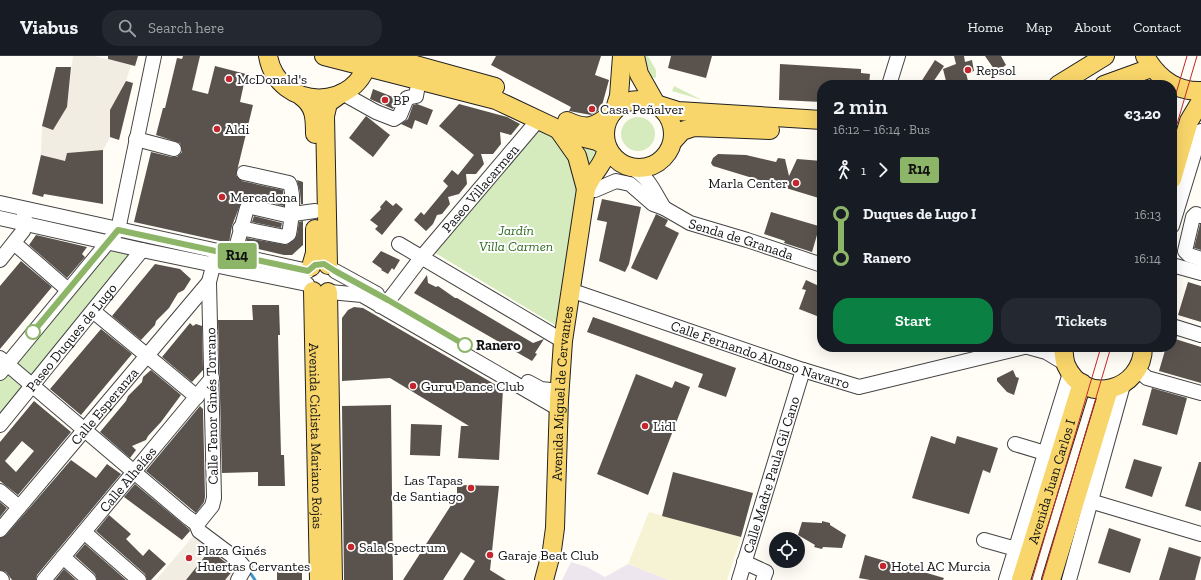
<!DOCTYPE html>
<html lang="en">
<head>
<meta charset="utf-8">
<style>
  body { margin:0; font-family:"Zilla Slab",serif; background:#242831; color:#f1f3f6; height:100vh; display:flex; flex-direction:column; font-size:15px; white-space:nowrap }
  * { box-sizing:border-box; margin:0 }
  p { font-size:13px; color:#9ea1a6 }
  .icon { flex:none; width:22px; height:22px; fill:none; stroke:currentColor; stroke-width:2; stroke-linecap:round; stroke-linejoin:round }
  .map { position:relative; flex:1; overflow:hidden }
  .sheet { position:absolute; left:817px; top:24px; width:360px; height:272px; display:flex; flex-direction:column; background:#171b24; border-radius:16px; box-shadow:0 4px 16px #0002 }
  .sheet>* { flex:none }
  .badge { padding:0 8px; border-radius:3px; font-size:14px; line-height:26px }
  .tools { position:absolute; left:769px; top:476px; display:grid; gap:8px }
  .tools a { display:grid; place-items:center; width:36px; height:36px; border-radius:50%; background:#171b24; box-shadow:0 4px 16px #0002; font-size:20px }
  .map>.badge { position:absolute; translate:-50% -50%; box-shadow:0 0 0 2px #fff }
  .legs { display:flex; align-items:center; gap:6px; height:44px; padding:0 16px; font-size:13px }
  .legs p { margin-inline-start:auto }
  .head { display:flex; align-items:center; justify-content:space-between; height:68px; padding:0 16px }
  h1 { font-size:22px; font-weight:600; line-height:30px }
  .primary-button { display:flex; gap:8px; margin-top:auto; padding:8px 16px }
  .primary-button a { flex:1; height:46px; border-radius:16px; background:#0b8043; color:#fff; font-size:16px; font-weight:600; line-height:46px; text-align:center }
  .primary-button a+a { background:#242831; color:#f1f3f6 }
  ul { padding:0 16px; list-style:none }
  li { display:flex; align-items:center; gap:14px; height:44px; font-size:15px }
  li i { display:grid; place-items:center; width:6px; height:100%; margin:0 5px; background:currentColor }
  li i::after { content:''; width:10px; height:10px; margin:-5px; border:3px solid; border-radius:50%; background:#171b24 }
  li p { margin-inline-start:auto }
  li:first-child i { background:linear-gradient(#0000 50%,currentColor 0) }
  li:last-child i { background:linear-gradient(currentColor 50%,#0000 0) }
  header { display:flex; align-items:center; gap:24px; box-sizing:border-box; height:56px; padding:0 20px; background:#171b24; border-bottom:1px solid #363941 }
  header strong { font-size:19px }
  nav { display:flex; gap:22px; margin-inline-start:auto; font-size:14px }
  .search { width:280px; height:36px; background:#242831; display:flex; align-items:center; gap:10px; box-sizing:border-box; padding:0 14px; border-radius:16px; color:#9ea1a6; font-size:15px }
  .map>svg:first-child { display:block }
  .industrial { fill:#eee6ef }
  .farmland { fill:#f6f3d4 }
  .green { fill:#d5ebbd }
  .plaza { fill:#f1ede2 }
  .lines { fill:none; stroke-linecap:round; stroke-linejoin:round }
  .stream { stroke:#3f96cf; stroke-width:3 }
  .building { fill:#5a524d; fill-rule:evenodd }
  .minor-casing { stroke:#444; stroke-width:16 }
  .major-casing { stroke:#222; stroke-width:20 }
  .minor { stroke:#fff; stroke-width:14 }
  .major { stroke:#f9d66b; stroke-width:18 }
  .tram { stroke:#c4262e; stroke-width:1 }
  .line-1-casing { stroke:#fff; stroke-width:9 }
  .line-1 { stroke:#8db567; stroke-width:6 }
  .poi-dot { fill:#c4262e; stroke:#fff; stroke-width:1.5 }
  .stop-1-dot { fill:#fff; stroke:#8db567; stroke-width:2 }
  .labels { text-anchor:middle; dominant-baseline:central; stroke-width:4; stroke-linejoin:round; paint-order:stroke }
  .poi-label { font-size:14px; fill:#111; stroke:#fff; text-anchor:start }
  .street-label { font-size:14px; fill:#111; stroke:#fff }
  .park-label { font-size:14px; font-style:italic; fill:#2f6b1f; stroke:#fff }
  .stop-label { font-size:14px; font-weight:bold; fill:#111; stroke:#fff; text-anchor:start }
</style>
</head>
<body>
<header>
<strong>Viabus</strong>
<div class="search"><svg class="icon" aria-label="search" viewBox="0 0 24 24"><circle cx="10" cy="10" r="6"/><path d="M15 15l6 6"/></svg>Search here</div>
<nav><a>Home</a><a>Map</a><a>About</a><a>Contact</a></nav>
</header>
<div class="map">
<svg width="1201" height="524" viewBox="0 0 1201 524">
  <rect width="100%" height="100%" fill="#fffdf5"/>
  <path class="industrial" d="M571,506l16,5 18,10 23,-13 41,16h-107z"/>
  <path class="farmland" d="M649,456l92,25 -14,43h-58l-41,-16z"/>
  <path class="green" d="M644,0h4l8,14v8l-5,-1z
    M674,30l28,14 -30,-9z
    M621 78a17 17 0 1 1 34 0a17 17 0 1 1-34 0Z
    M539,72l13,6 22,26 6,36 -25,129 -123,-74z
    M577,88l23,3 -11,20z
    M107,186l35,8 -142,175v-52z"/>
  <path class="plaza" d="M73,0h21l37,9 -5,16 -16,29v27l-7,13 -36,3 -5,16 -8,4 -1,-15 -12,-3 1,-29 11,3 14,-22z
    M195,478l44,35 -9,11h-74z"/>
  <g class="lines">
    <path class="stream" d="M251,518l4,6"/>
  </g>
  <path class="building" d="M108,0h30l-3,10 -27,-7z
    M183,0h17l-8,34 16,4 7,-28 31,8 -6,28 13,3 -17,70 6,6 41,9 1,16 -30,-7 -13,3 -9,24 -3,17 -95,-21 17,-70 21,5h5l5,-5 -2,-9 -24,-8 7,-27h2l12,-50 5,1z
    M496,0h105l-6,19 14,5 -8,29 -10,6 -22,-4 2,-4 -80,-42z
    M671,0h41l-6,22 -38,-10z
    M954,0h10l1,6 7,-2 2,11 -8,2 3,12h-22l-4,-16 13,-5z
    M985,0h16l5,9 -10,7z
    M935,4l9,6 -13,19h-12z
    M780,8l81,5v4l9,1 -1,11h-47v17l-43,-2z
    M56,11h15l-4,40 -14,23 -11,-4z
    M126,25l7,2 -14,57 -9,-3v-27z
    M373,33l25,10 -5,10 -23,-10z
    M417,48l16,6 -6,15 -12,-5 -3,9 -11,-5 7,-5 5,-14z
    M459,48l48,13 13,7 -9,11 -11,-3 1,12 -8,10h-12l3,10 -8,10h-10l1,10 -8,10 -11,3 2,7 -8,10 -5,1 -4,9 -7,7 -12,-11 7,-8 3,3 24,-29 -5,-5 9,-11 6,5 16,-20 -35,-29z
    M366,60l24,19 -17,22 -24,-19z
    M103,94v54l-59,-10 -1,3 -11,-3 9,-39 24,6 2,-8z
    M718,98l28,1 30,7 2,-4 7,1 4,17 8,-17 25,2v38l-109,-33 -2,-3 2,-5z
    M297,124l6,2v22h-2l-1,-12z
    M602,143l39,8 -12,57 -4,8 -26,-11 8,-39 -10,-2z
    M386,144l7,6 3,-3 7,6 -21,26 -7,-6 3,-3 -8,-6 11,-11 -1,-2z
    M771,156l51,15 -3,9 -2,-1 -5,17 -28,-9 1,-2 -21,-7z
    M656,158l12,6 -3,6 14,7 -22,47 -26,-12z
    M254,160l28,7 -1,5 -29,-6z
    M303,165v24l-11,10h-8l-39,-9 2,-8 40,7 7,-5 3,-5 2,-13z
    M1200,168h1v26l-7,-2z
    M36,179l51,12 -5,7 3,3 -18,21 -38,-33z
    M381,195l19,9 -6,10 -2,-2 -4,6 -7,-4 1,-1 -10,-7z
    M21,205l31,26 -52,62v-63z
    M155,208l25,5 11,10 -7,11 -6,3 -9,15 -13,13 -1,4 -14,15 -29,-24z
    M427,219l1,8 8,4 2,-1 17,12h2l76,45 11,-4 -9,14 2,1 -5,7 -118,-68z
    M806,224l15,7 -3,7 4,2 -3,6 3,1v15l-23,-9 7,-19 -4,-1z
    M1188,226l13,4v36l-23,-7z
    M252,249h27l1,30h-2l3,120h3l1,31h-27v-14l-36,1 -4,-153h35z
    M354,251l9,1 140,81 -4,71 -41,-2 3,-32h8l-79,-48 -48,3v-63l6,-8z
    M593,261l143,51 -10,29 -28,-10 5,-13 -116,-42z
    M190,267l3,3 3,-2 6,2 1,44 -11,12 -30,-25z
    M101,273l31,25 -51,61 -31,-26z
    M1172,282l29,9v36l-42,-12 7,-24h6z
    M151,314l30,25 -20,27 -13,14 -2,4 -14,6 4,4 -6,8 -30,-26 26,-31 2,-5 14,-14 1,-5z
    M1013,314l3,7 3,1 -5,17 -7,-3 -10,-11v-3z
    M636,318l36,14 3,-7 15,6 -42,108 -51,-21z
    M1152,332l35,10 -10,37 -35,-10z
    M34,345l37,31 -53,63 -18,-14v-39zM22,385l12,10 -18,21 -11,-11z
    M391,349l2,175h-49l-2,-174z
    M200,350l3,3 2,88 -1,5 -8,11 -50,-42z
    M411,368l31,1 -2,31 -30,-1z
    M931,380l24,8 2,-8 41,12 -8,25 -7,-3 -14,44 -57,-16z
    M1134,403l28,8 -10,30 -27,-9z
    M71,404l25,18 11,-14 14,10 -84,101 -1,5h-24l-6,-8 -6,-2v-32l6,-3z
    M1199,406h2v49l-16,-5z
    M673,416l80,21 -12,44 -79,-21z
    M135,428l54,45 1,2 -8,9 -58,-43z
    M457,429l42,1 -9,84 16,10h-43l12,-19 -14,-9 -18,28h-40l54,-84z
    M0,446l7,6 -7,9z
    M109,459l22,19 -5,5 17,17 6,-7 17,15 -15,16h-4l-2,-6 -49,-43z
    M822,465l8,2v2l16,10 -4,13 -19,-1 -1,2 -8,-2 1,-2 -17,-10 4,-13 20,1z
    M1109,472l32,11 -11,34 -32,-10z
    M85,488l41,36h-29l-2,-6 -20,-18z
    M1169,491l32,10 -6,23h-36z
    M210,494l24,19 -9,11h-39z
    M865,499l79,23 -1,2h-73l-11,-2z
    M64,513l12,11h-21z
    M277,515h25v9h-25z"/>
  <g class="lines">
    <g class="minor-casing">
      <g id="minor">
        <path d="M889,29l9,-29"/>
        <path d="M342,37l34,19 18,7 6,-4 7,-17 9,-2 3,-17"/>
        <path d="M136,83l38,10"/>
        <path d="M632,112c17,9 22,24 32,40"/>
        <path id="s1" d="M595,134l21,-9 14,3 23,20 11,4 26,15 57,17 75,25"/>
        <path d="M0,147l308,68"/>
        <path d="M1201,160l-5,-2 -3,3 -8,34 4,4 12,4"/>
        <path d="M0,162l142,32 165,34"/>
        <path d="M1172,170l29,-95"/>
        <path d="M240,172l45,9 4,-3c2,-10 6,-43 0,-51l-45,-10"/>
        <path d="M14,187l54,47"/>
        <path d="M399,188l164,97"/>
        <path d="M234,199l13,-47 5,-1 34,8 29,-4"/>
        <path d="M0,204l23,-29 3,-7 -2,-9"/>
        <path d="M1172,209l29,8"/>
        <path d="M335,215l42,23"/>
        <path id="s2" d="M570,234l233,80 56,17 165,-40"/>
        <path d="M330,236l32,3 197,114"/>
        <path id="s3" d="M380,250l9,-6 32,-42 118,-139"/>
        <path d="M93,255l104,86"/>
        <path d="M1172,270l29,9"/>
        <path d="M1028,291l18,5 20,12"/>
        <path d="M0,302l187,159 7,5h5l13,-16 2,-8 -5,-216 8,-31"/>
        <path d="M1138,314l9,8 54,15"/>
        <path d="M0,317l118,-143 36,-174"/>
        <path d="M528,326l13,7 18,2"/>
        <path id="s4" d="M0,369l142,-175"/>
        <path d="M1015,388l30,9"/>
        <path d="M0,435l19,16"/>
        <path d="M1090,445l111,33"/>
        <path d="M199,466l-2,4 2,5 40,30 6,7 -7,12"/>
        <path id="s5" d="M0,474l209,-248"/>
        <path d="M84,476l55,48"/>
        <path d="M984,484l32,9"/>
        <path d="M63,501l26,23"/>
        <path d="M744,506l22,10 -3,8"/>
        <path d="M0,522l2,2"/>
        <path id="s6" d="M44,524l168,-202"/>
        <path id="s7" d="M739,524l64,-210"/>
        <path d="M1006,524l64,-207"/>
        <path d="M1069,524l54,-195"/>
      </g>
    </g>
    <g class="major-casing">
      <g id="major">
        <path d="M268,0c10,56 92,57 101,0"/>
        <path d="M324,0l172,44 72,34 29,7 10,6"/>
        <path d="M383,0l112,31"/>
        <path d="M635,0l4,18 17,30"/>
        <path d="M1145,0c12,21 31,36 56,35"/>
        <path d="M1058,29l47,-29"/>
        <path d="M1104,29l47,-17"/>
        <path d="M301,40c14,10 14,22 14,38"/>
        <circle cx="639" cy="78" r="34"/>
        <path d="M656,48l22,7 144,9"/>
        <path d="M615,53l4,-13 3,-40"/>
        <path d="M567,65c20,9 27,7 44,-7"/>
        <path d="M558,73l19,27 9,33"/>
        <path d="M673,85l9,-10 12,-4 76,3"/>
        <path d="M1172,123l17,-58 12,-20"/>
        <path d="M328,209l-3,-149 3,-13 14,-10"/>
        <path d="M311,211l4,-14v-24"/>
        <path id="s8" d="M313,235l6,289"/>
        <path d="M328,236l5,288"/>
        <path d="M1063,291c1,6 1,13 3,18 18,42 77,26 77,-18"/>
        <path id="s9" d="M544,524l8,-30 3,-22 4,-128 4,-59 23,-152c5,-15 20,-26 21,-42"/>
        <path id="s10" d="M1021,524l61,-197"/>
        <path d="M1051,524l58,-191"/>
      </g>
    </g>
    <use href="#minor" class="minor"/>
    <use href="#major" class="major"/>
    <path class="tram" d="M1172,51l15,-51
      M1172,85l25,-85
      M1032,524l69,-233
      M1042,524l69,-233"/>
  </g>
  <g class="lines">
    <g class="line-1-casing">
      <path id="line-1" d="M33,276l85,-102 190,41 7,-6 9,-1 11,7 53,29 77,45"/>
    </g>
    <use href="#line-1" class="line-1"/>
  </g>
  <g class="poi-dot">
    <circle cx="968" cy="14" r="4"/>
    <circle cx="229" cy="23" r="4"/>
    <circle cx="385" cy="44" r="4"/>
    <circle cx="592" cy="53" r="4"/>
    <circle cx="217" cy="73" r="4"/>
    <circle cx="796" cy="127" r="4"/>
    <circle cx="222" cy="141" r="4"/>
    <circle cx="413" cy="330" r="4"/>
    <circle cx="645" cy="370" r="4"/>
    <circle cx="471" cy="432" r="4"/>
    <circle cx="351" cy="491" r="4"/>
    <circle cx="490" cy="499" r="4"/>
    <circle cx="189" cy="502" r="4"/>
    <circle cx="883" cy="510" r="4"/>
  </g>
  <g class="stop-1-dot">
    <circle cx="33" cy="276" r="7"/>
    <circle cx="465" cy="289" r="7"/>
  </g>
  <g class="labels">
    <g class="poi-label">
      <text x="976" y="14">Repsol</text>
      <text x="237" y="23">McDonald's</text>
      <text x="393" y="44">BP</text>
      <text x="600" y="53">Casa Peñalver</text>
      <text x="225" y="73">Aldi</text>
      <text x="788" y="127" text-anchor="end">Marla Center</text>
      <text x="230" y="141">Mercadona</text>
      <text x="421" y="330">Guru Dance Club</text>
      <text x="653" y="370">Lidl</text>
      <text x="463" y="424" text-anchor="end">Las Tapas<tspan x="463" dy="16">de Santiago</tspan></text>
      <text x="359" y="491">Sala Spectrum</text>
      <text x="197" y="494">Plaza Ginés<tspan x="197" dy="16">Huertas Cervantes</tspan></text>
      <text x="498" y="499">Garaje Beat Club</text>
      <text x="891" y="510">Hotel AC Murcia</text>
    </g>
    <g class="street-label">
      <text stroke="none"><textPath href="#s3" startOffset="155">Paseo Villacarmen</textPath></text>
      <text stroke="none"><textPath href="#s1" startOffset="163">Senda de Granada</textPath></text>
      <text stroke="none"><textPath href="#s4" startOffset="113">Paseo Duques de Lugo</textPath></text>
      <text stroke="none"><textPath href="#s2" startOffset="201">Calle Fernando Alonso Navarro</textPath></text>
      <text stroke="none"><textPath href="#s9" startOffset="188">Avenida Miguel de Cervantes</textPath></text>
      <text stroke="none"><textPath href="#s5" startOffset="162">Calle Esperanza</textPath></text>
      <text transform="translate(212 350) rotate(-91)">Calle Tenor Ginés Torrano</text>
      <text stroke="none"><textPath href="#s8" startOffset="145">Avenida Ciclista Mariano Rojas</textPath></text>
      <text stroke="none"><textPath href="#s7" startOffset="110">Calle Madre Paula Gil Cano</textPath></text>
      <text stroke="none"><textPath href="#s6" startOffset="131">Calle Alhelíes</textPath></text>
      <text stroke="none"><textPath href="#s10" startOffset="103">Avenida Juan Carlos I</textPath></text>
    </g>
    <g class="park-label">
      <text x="516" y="174">Jardín<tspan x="516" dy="16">Villa Carmen</tspan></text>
    </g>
    <g class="stop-label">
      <text x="476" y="289">Ranero</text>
    </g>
  </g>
</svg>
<div class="tools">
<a><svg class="icon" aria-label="locate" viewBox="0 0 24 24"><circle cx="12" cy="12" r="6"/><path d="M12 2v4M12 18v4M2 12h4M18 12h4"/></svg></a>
</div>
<b class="badge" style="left:237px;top:200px;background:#8db567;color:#111">R14</b>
<section class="sheet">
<div class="head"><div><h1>2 min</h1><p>16:12 – 16:14 · Bus</p></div><b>€3.20</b></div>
<div class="legs"><svg class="icon" aria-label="walk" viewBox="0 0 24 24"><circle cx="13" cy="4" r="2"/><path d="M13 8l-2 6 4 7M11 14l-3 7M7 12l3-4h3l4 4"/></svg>1<svg class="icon" aria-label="forward" viewBox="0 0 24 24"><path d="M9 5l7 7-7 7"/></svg><b class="badge" style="background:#8db567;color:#111">R14</b></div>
<ul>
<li><i style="color:#8db567"></i><b>Duques de Lugo I</b><p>16:13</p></li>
<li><i style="color:#8db567"></i><b>Ranero</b><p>16:14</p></li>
</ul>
<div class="primary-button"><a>Start</a><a>Tickets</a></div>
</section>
</div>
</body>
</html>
